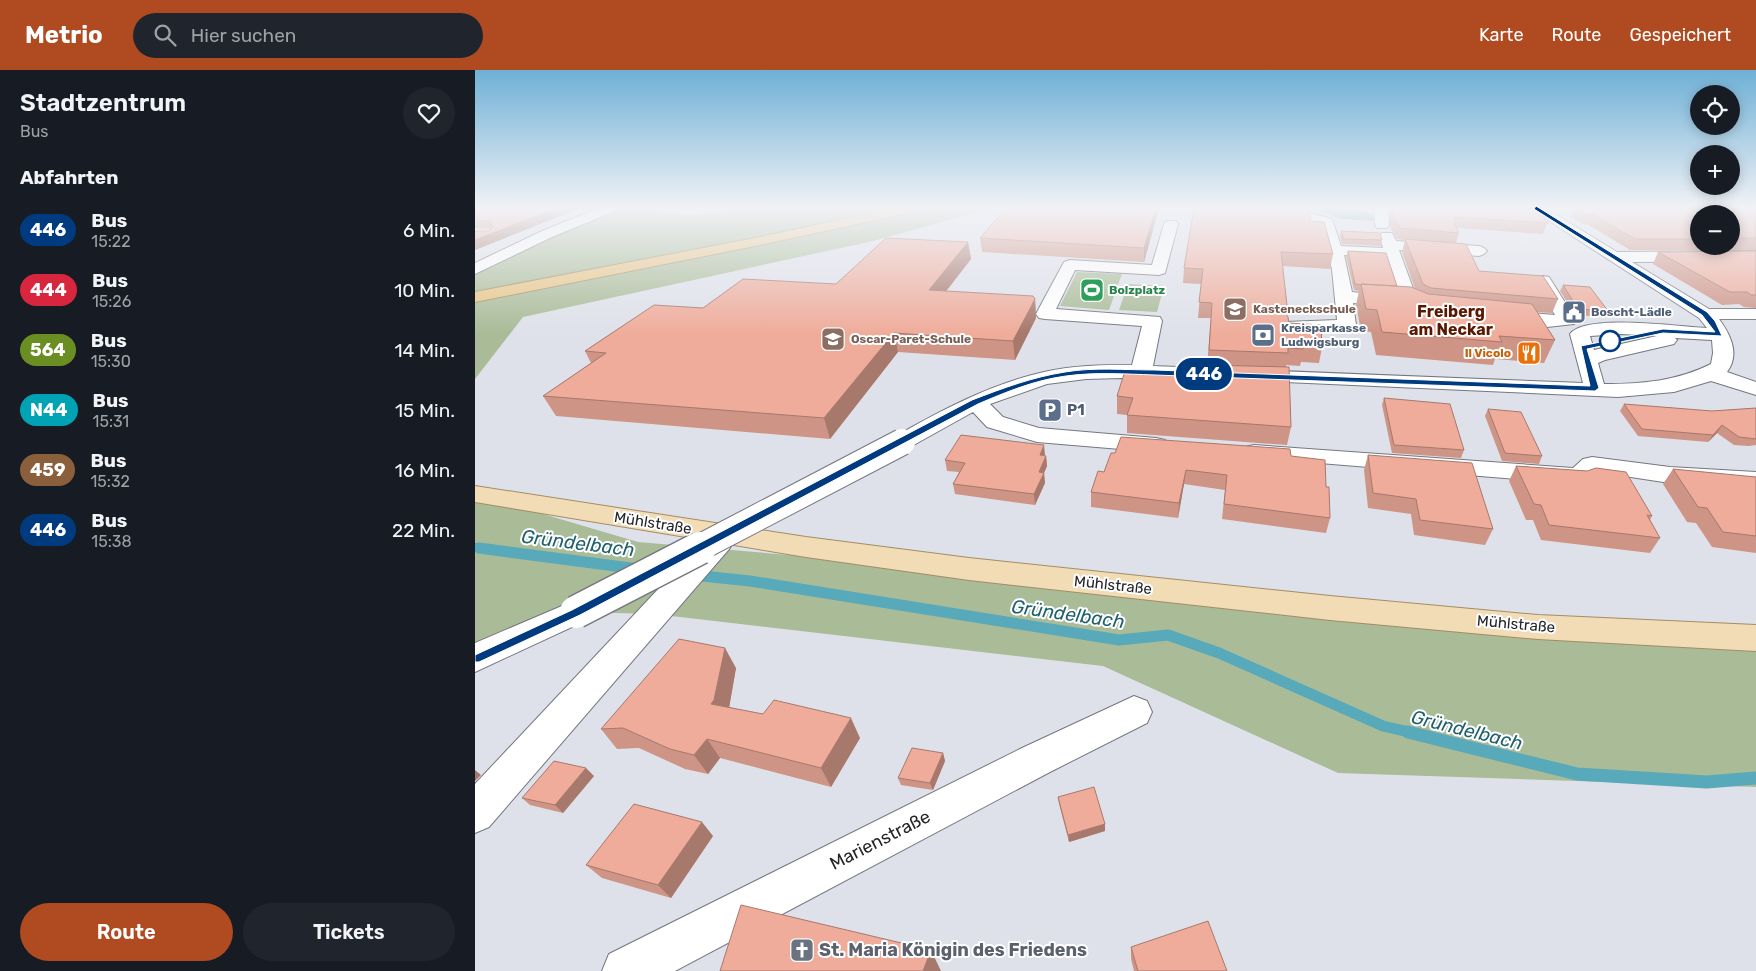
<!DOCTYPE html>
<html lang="de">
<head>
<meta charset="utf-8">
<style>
  body { margin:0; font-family:Rubik,sans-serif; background:#20242c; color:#f1f3f6; height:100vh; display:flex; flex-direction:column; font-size:19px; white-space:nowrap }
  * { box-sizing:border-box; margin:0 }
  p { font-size:16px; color:#9ea1a6 }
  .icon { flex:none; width:28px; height:28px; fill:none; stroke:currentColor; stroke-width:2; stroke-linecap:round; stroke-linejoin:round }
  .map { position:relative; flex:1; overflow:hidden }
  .details { display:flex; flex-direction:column; background:#171b24; width:475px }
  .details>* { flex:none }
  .badge { padding:0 10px; border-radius:16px; font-size:18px; line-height:32px }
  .fabs { position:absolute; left:1215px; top:15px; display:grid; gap:10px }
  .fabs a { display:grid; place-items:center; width:50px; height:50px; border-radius:50%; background:#171b24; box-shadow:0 2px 12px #0003; font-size:25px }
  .map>.badge { position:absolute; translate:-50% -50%; box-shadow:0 0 0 2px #fff }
  h2 { padding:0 20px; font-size:19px; line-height:45px }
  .round { display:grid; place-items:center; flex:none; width:52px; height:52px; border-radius:26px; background:#20242c }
  .overview { display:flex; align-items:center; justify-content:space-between; height:85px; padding:0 20px }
  h1 { font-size:24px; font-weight:600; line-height:38px }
  .action { display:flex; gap:10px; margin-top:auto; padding:10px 20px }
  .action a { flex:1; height:58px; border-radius:30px; background:#b04a21; color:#fff; font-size:20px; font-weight:600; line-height:58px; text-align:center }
  .action a+a { background:#20242c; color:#f1f3f6 }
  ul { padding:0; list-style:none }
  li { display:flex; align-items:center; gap:15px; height:60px; padding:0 20px }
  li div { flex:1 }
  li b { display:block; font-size:19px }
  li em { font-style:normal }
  li .badge { min-width:55px; font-weight:700; text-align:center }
  header { display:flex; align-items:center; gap:30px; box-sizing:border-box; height:70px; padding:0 25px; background:#b04a21; color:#fff }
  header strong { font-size:24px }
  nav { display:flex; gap:28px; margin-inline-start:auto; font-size:18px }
  .search { width:350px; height:45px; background:#20242c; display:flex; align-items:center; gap:12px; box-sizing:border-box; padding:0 18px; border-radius:28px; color:#9ea1a6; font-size:19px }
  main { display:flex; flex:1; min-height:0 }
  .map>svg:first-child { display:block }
  .green { fill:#a9bb97 }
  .water { fill:#58a9ba }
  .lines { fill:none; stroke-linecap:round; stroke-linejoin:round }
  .stream-far2 { stroke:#58a9ba; stroke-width:8 }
  .stream-far1 { stroke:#58a9ba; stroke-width:11 }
  .stream { stroke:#58a9ba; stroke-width:13 }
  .minor-casing { stroke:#757780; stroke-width:2 }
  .major-casing { stroke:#a38d64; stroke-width:2 }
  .highway-casing { stroke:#a38d64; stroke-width:2 }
  .minor { fill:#fff; fill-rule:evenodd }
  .major { fill:#f1dcb5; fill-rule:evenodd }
  .highway { fill:#e7c583; fill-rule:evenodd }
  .minor-bridge-far1-casing { stroke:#757780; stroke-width:28; stroke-linecap:butt }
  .minor-bridge-casing { stroke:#757780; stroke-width:35; stroke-linecap:butt }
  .minor-bridge-far1 { stroke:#fff; stroke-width:26 }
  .minor-bridge { stroke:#fff; stroke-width:32 }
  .wall { fill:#ce9485; fill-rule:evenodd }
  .shaded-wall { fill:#a7786c }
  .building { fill:#efac9b; stroke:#a7786c }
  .line { fill:#003b80; stroke:#fff }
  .stop-dot { fill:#fff; stroke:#003b80; stroke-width:2.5 }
  .labels { text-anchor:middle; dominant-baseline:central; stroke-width:4; stroke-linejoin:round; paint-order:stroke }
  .far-leisure-label { font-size:12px; font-weight:bold; fill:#27864d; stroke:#fff; text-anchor:start }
  .far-education-label { font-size:12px; font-weight:bold; fill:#785e54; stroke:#fff; text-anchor:start }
  .far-service-label { font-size:12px; font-weight:bold; fill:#4e5e75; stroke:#fff; text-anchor:start }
  .far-food-label { font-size:12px; font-weight:bold; fill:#c56008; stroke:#fff; text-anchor:end }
  .service-label { font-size:15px; font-weight:bold; fill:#4e5e75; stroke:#fff; text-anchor:start }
  .street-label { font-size:15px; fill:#252629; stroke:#fff }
  .far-district-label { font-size:16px; font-weight:bold; fill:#591900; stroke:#fff }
  .near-street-label { font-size:18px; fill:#252629; stroke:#fff }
  .near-worship-label { font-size:18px; font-weight:bold; fill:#5b616d; stroke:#fff; text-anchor:start }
  .near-water-label { font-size:19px; font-style:italic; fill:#1f616e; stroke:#fff }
</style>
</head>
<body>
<header>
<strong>Metrio</strong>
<div class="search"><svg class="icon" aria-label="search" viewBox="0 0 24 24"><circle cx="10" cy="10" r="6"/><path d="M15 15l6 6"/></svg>Hier suchen</div>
<nav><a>Karte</a><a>Route</a><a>Gespeichert</a></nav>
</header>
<main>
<section class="details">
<div class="overview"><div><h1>Stadtzentrum</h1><p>Bus</p></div><a class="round"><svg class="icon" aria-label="heart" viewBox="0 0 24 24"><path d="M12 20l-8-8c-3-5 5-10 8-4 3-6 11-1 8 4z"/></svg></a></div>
<h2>Abfahrten</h2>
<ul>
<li><span class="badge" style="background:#003b80;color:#fff">446</span><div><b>Bus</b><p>15:22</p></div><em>6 Min.</em></li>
<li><span class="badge" style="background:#d7263d;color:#fff">444</span><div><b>Bus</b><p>15:26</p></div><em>10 Min.</em></li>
<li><span class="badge" style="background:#6b8e23;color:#fff">564</span><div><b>Bus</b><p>15:30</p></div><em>14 Min.</em></li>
<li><span class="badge" style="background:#00a3b4;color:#fff">N44</span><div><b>Bus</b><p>15:31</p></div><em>15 Min.</em></li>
<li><span class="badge" style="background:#8b5e3c;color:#fff">459</span><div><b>Bus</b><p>15:32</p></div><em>16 Min.</em></li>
<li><span class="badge" style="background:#003b80;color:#fff">446</span><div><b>Bus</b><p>15:38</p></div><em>22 Min.</em></li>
</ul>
<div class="action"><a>Route</a><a>Tickets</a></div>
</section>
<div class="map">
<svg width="1281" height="901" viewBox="0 0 1281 901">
  <rect width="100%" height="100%" fill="#dfe1ea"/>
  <path class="green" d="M135,138h24l50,7 24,-1 41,-6h243l-119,33 -350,76 -48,62v-110l72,-35z
    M602,202l45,2 -13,36 -49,-4z
    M653,214l36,2 -7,26 -38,-2z
    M0,424l163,48 1118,96v149l-418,-14 -235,-107 -449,-52 -78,-2 -101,46z"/>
  <path class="water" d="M825,138h50l22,6 2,7 -33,-2 -28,-10z"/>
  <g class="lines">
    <path class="stream-far2" d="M0,477l13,2"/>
    <path class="stream-far1" d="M4,478l159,21
      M218,505l57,6 369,59 49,-5 51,18 164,73 30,7"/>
    <path class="stream" d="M933,662l169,42 130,8 49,-4"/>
    <g class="minor-casing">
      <path id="minor" d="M124,138h18l-2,3 -63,26 -77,37v-11l67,-32z
        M805,138h14l38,11 9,27 42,2 -3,-12 2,-3h10l4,8 83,5 5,2 3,3 -3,3 -5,2 -80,-6 19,52 -3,4 -6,1 -8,-4 -7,3 -41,-3 3,22 -2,4 -62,3 -7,-2 -2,-4 2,-4 52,-2 -5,-51 -11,-44 -38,-11zM869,185l42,2 13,40 -47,-5z
        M899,138h14l1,17 -2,3h-10l-2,-3z
        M1054,138h16l72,44 139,-1v10l-124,1 77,47h47v10h-37c12,16 21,36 8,53l29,10v13l-45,-14 -37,11 -56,5 -333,-15 -163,-4 -36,1 -39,5 -57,20 13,13 36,11 117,10 9,2 3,5 -3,5 -9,2 -119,-10 -50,-15 -14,-15 -63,35 -8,2 -8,-2 -4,-5 4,-5c48,-27 96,-53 150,-65 29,-7 59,-7 88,-7l10,-39 -97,-7 -6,-1 -3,-4 28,-52 6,-2 82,5 12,-41 2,-3h10l2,3 -13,49 -6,2 -84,-5 -19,39 104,8 2,4 -9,45 430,17 -13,-49c15,-21 111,-7 137,-6l-8,-10zM1146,264l36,2 -63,14 -4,-14zM1200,268l37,2 1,13 -2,11c-34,17 -69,20 -107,20l-6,-21 7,-3 69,-16 3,-4z
        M1068,206l6,1 27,43 -2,4 -27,3 -48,-7 -3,-4 3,-4 6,-1 50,4 -20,-34 2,-4z
        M779,375l319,23 10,-9 9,-2 78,10 86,5v16l-86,-5 -72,-11 -10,9 -9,3 -334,-27 -3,-5 3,-5z
        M245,461l10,3 4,7 -4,7 -241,279 -14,6v-49l235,-250z
        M101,530l11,4 5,8 -5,8 -112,52v-29z
        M659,626l13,5 5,11 -5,11 -97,49 -375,199h-73l7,-17 413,-206z"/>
    </g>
    <g class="major-casing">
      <path id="major" d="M0,416l331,51 163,21 361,38 208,19 218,10v26l-218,-12 -208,-19 -361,-40 -163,-23 -331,-55z"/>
    </g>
    <g class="highway-casing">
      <path id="highway" d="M421,138h25l-7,4 -154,33 -285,57v-10l285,-55z"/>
    </g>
    <use href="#minor" class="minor"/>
    <use href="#major" class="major"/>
    <use href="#highway" class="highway"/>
    <g class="minor-bridge-far1-casing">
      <path id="minor-bridge-far1" d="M222,479l205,-107"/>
    </g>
    <g class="minor-bridge-casing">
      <path id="minor-bridge" d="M101,542l124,-64"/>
    </g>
    <use href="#minor-bridge-far1" class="minor-bridge-far1"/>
    <use href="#minor-bridge" class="minor-bridge"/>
  </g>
  <path class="wall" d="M0,138h105l-105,42v-19h14l2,-2 -16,-1z
    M651,138h33l-15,54 -162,-10 -2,-14 145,-28z
    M719,138h110l7,13 22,33 -3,15 -47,-3 3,47 3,10 33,24 -3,16 -18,-1 -1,4 -14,-1 5,62 -4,18 -160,-12v-18l-10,-1v-18l89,-18 5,-60h-13l3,-34 -18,-1 1,-15z
    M915,138h121l41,6 -4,10h-1l-4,10 -86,-6 2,5 -3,10 23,28 79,28 -6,14 -15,-1 18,28 -11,23 -49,-4 -2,6 -117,-10 -5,-23 -10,-1 -5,-26 3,-14 -5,-1 -8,-33 2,-6 49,35 18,3 -13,-37 3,-12 -8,-1 -7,-12z
    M1099,138h182v42h-126l-43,-26h-4l-13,-7zM1224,144h32v32h-32z
    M866,161l41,9 -1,6 -39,-2 -2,-8z
    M493,172l3,17 -25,32 89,8 1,19 -21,42 -117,-8 -68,87 -274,-23 -13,-20 48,-33 -6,-12 118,-43 133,-24z
    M1281,181v57l-12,-1 -5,-3 -17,1 -69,-41 5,-12z
    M1088,215l45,26 -3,6 -30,-2 -15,-24z
    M909,328l80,52 -3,8 -69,-5 -10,-48z
    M1149,334l88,7 44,-3v37l-7,1 -15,-1 -17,-12 -9,9 -70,-6 -18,-25z
    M1013,339l54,47 -3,8 -37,-3 -17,-45z
    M640,383l176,3 35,31 4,31 -4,15 -104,-14 3,-29 -41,-6 -6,34 -87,-11v-15l13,-20z
    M893,385l125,74 -8,16 -71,-10 -3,-21 -43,-6 -4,-38z
    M571,386l1,10 -3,7 1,10 -10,22 -80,-11 -2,-10 6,-12 -12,-1 -2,-11z
    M1041,396l71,5 65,45 -2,4 10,18 -10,15 -109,-13 -8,-20h-7l-17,-39z
    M1198,399l83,8v76l-44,-6 -16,-24 -9,-1 -24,-38z
    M261,598l-7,39 131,31 -29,49 -111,-29 -12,16 -23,-5 -46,-21 -22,1 -16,-20z
    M468,683l2,8 -12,29 -32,-5 -3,-7z
    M119,706l-31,37 -33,-8 -8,-7z
    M583,727l47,27v7l-36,11 -10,-38z
    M238,766l-42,62 -69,-20 -16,-13z
    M656,877l96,24h-93l-3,-12z"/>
  <path class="shaded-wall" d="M82,138h23l-105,42v-10z
    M681,138h3l-15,54v-14z
    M493,172l3,17 -38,49 -4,-18z
    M560,229l1,19 -21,42 -2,-19z
    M419,263l4,19 -68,87 -6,-21z
    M1247,355l-5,8 -9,9 5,-7z
    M569,375l1,10h-5z
    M571,386l1,10 -7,16 -1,-10z
    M711,400l-2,14 -6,34 1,-15z
    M569,403l1,10 -10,22 -1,-11z
    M250,578l11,20 -9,52 -16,-16z
    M376,648l9,20 -29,49 -10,-19z
    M232,669l13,19 -12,16 -14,-19z
    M468,683l2,8 -12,29 -3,-7z
    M111,698l8,8 -31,37 -8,-8z
    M0,700l6,5 -6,6z
    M227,752l11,14 -42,62 -13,-13z
    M630,754v7l-36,11 -1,-7z
    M456,880l10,21h-18z"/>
  <path class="building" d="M0,138h82l-82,32v-9h14l4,-4 -3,-6 -15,-1z
    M531,138h79l40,2 1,-2h30l-12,40 -164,-10z
    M719,138h107l8,2 2,11 13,1 9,32 -52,-2 6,53 -3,6 4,6 1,6 32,2 1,22 -19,-1v3l-15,-1v5l-79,-3 3,-47 -13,-1 4,-33 -19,-1z
    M918,138h118l34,1 7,5 -13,-1 8,10 -93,-6 3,6h-3l5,10 -59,-5 -7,-12z
    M1102,138h179v30h-25v-24h-32v25h-64l-43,-25h-5z
    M866,161l39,2 2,7 -38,-1z
    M411,168l82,4 -39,48 104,6 2,3 -22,42 -119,-8 -70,85 -281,-22 63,-43 -21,-2 69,-46 49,3 40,-29 93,5z
    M930,169l61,5 13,27 64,5 15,23 -127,-11 -8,-4z
    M873,181l38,2 11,33 -36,-2v1l-6,-1z
    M1281,181v44h-5l-4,-3h-17l-72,-40z
    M886,214l50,3 17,7 104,10 23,36 -56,-4 3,6 -120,-10 -5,-22 -11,-1z
    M1088,215l27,2 18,24 -30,-2z
    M732,295l82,2 2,60 -164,-12 6,-17 -16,-2 8,-25 81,7z
    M909,328l66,6 14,46 -70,-5z
    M1149,334l88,7 44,-3v31l-17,-2 -17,-12 -9,10 -71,-6z
    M1013,339l33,3 21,44 -37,-3z
    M486,365l83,10 -4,10 6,1 -7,16 5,1 -10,21 -81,-10 12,-21 -20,-3z
    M646,367l169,12 1,7 34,4 1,27h3l1,31 -106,-14 3,-29 -41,-5 -7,33 -88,-11 7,-21 6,1 7,-19h4z
    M893,385l104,8 21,66 -73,-9 -4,-21 -43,-6z
    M1041,396l71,5 9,-3 30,4 26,44 -5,-1 13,23 -111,-13 -8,-20 -7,-1z
    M1198,399l83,8v59l-33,-4 -16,-24 -9,-1z
    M204,569l46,9 -11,52 -3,4 52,10 11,-14 77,18 -30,50 -114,-29 -13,16 -24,-6 -47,-21 -22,1z
    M437,678l31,5 -13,30 -32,-5z
    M79,691l32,7 -31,37 -33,-7z
    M619,717l11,37 -37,11 -10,-38z
    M159,734l68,18 -44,63 -72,-20z
    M266,835l190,45 -8,21h-203z
    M733,851l19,50h-89l-7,-24z"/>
  <linearGradient id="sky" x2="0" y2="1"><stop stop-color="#6eb0d6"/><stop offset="0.52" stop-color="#f1f2f6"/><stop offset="1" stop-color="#f1f2f6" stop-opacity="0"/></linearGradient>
  <rect width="1281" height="264" fill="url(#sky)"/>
  <path class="line" d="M1061,136l171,106 8,9 7,15 -59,-3 -76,16 12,39 -4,3 -440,-16c-30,-1 -60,-3 -89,1 -31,4 -60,16 -88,28l-398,211 -101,47h-4v-7l97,-45 400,-210c31,-12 61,-23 93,-28 29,-5 60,-2 90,-2l435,16 -9,-40 82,-17 52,3 -13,-17 -168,-106z"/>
  <defs>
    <g id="stadium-square" transform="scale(1.25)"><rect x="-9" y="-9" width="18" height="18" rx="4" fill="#2e9e5b" stroke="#fff"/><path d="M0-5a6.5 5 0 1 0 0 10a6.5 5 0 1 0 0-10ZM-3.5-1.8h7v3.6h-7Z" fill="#fff"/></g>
    <g id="school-square" transform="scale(1.25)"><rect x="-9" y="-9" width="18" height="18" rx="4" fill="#8d6e63" stroke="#fff"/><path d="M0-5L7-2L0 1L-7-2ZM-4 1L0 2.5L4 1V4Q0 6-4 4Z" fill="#fff"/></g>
    <g id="civic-square" transform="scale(1.25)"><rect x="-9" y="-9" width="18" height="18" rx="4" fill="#5c6f8a" stroke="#fff"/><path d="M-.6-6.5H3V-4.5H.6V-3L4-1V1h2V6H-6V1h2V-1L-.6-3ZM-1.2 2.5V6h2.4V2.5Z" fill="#fff"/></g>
    <g id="bank-square" transform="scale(1.25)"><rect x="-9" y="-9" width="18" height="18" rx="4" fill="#5c6f8a" stroke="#fff"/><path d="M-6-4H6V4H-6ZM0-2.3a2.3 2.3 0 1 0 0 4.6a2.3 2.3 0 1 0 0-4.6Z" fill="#fff"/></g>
    <g id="restaurant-square" transform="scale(1.25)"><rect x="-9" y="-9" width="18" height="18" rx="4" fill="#e8710a" stroke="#fff"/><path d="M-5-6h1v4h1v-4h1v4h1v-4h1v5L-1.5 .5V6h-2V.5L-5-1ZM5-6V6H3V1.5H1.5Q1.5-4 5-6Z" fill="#fff"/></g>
    <g id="parking-square" transform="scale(1.25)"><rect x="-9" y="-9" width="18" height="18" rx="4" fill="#5c6f8a" stroke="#fff"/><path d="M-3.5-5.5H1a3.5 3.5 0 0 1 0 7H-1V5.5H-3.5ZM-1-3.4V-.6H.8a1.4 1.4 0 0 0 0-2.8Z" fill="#fff"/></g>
    <g id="church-square" transform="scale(1.25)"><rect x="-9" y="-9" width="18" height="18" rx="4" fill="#6b7280" stroke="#fff"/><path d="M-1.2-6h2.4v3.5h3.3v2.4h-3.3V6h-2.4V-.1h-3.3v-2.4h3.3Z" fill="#fff"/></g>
  </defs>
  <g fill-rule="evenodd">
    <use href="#stadium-square" x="617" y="220"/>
    <use href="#school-square" x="760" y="239"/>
    <use href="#civic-square" x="1099" y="242"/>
    <use href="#bank-square" x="788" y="265"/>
    <use href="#school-square" x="358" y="269"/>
    <use href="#restaurant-square" x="1054" y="283"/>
    <use href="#parking-square" x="575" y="340"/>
    <use href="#church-square" x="327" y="880"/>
  </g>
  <circle class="stop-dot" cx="1135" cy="271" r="10"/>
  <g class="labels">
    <g class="far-leisure-label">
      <text x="634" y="220">Bolzplatz</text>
    </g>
    <g class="far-education-label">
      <text x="778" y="239">Kasteneckschule</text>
      <text x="376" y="269">Oscar-Paret-Schule</text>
    </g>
    <g class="far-service-label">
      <text x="1116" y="242">Boscht-Lädle</text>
      <text x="806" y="258">Kreisparkasse<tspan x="806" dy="14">Ludwigsburg</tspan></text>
    </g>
    <g class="far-food-label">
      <text x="1036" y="283">Il Vicolo</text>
    </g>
    <g class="service-label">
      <text x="592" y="340">P1</text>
    </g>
    <g class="street-label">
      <text transform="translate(178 453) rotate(9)">Mühlstraße</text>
      <text transform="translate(638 515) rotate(6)">Mühlstraße</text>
      <text transform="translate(1041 554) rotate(5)">Mühlstraße</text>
    </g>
    <g class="far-district-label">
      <text x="976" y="241">Freiberg<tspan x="976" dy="18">am Neckar</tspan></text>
    </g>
    <g class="near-street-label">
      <text transform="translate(405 770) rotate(-27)">Marienstraße</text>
    </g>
    <g class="near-worship-label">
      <text x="344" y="880">St. Maria Königin des Friedens</text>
    </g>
    <g class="near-water-label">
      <text transform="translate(103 473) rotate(7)">Gründelbach</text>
      <text transform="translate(593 544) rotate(8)">Gründelbach</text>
      <text transform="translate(992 660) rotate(14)">Gründelbach</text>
    </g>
  </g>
</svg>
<div class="fabs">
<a><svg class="icon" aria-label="locate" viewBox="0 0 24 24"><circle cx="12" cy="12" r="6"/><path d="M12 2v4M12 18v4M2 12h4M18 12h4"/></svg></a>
<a>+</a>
<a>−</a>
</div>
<b class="badge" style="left:729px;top:304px;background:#003b80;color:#fff">446</b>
</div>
</main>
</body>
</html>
